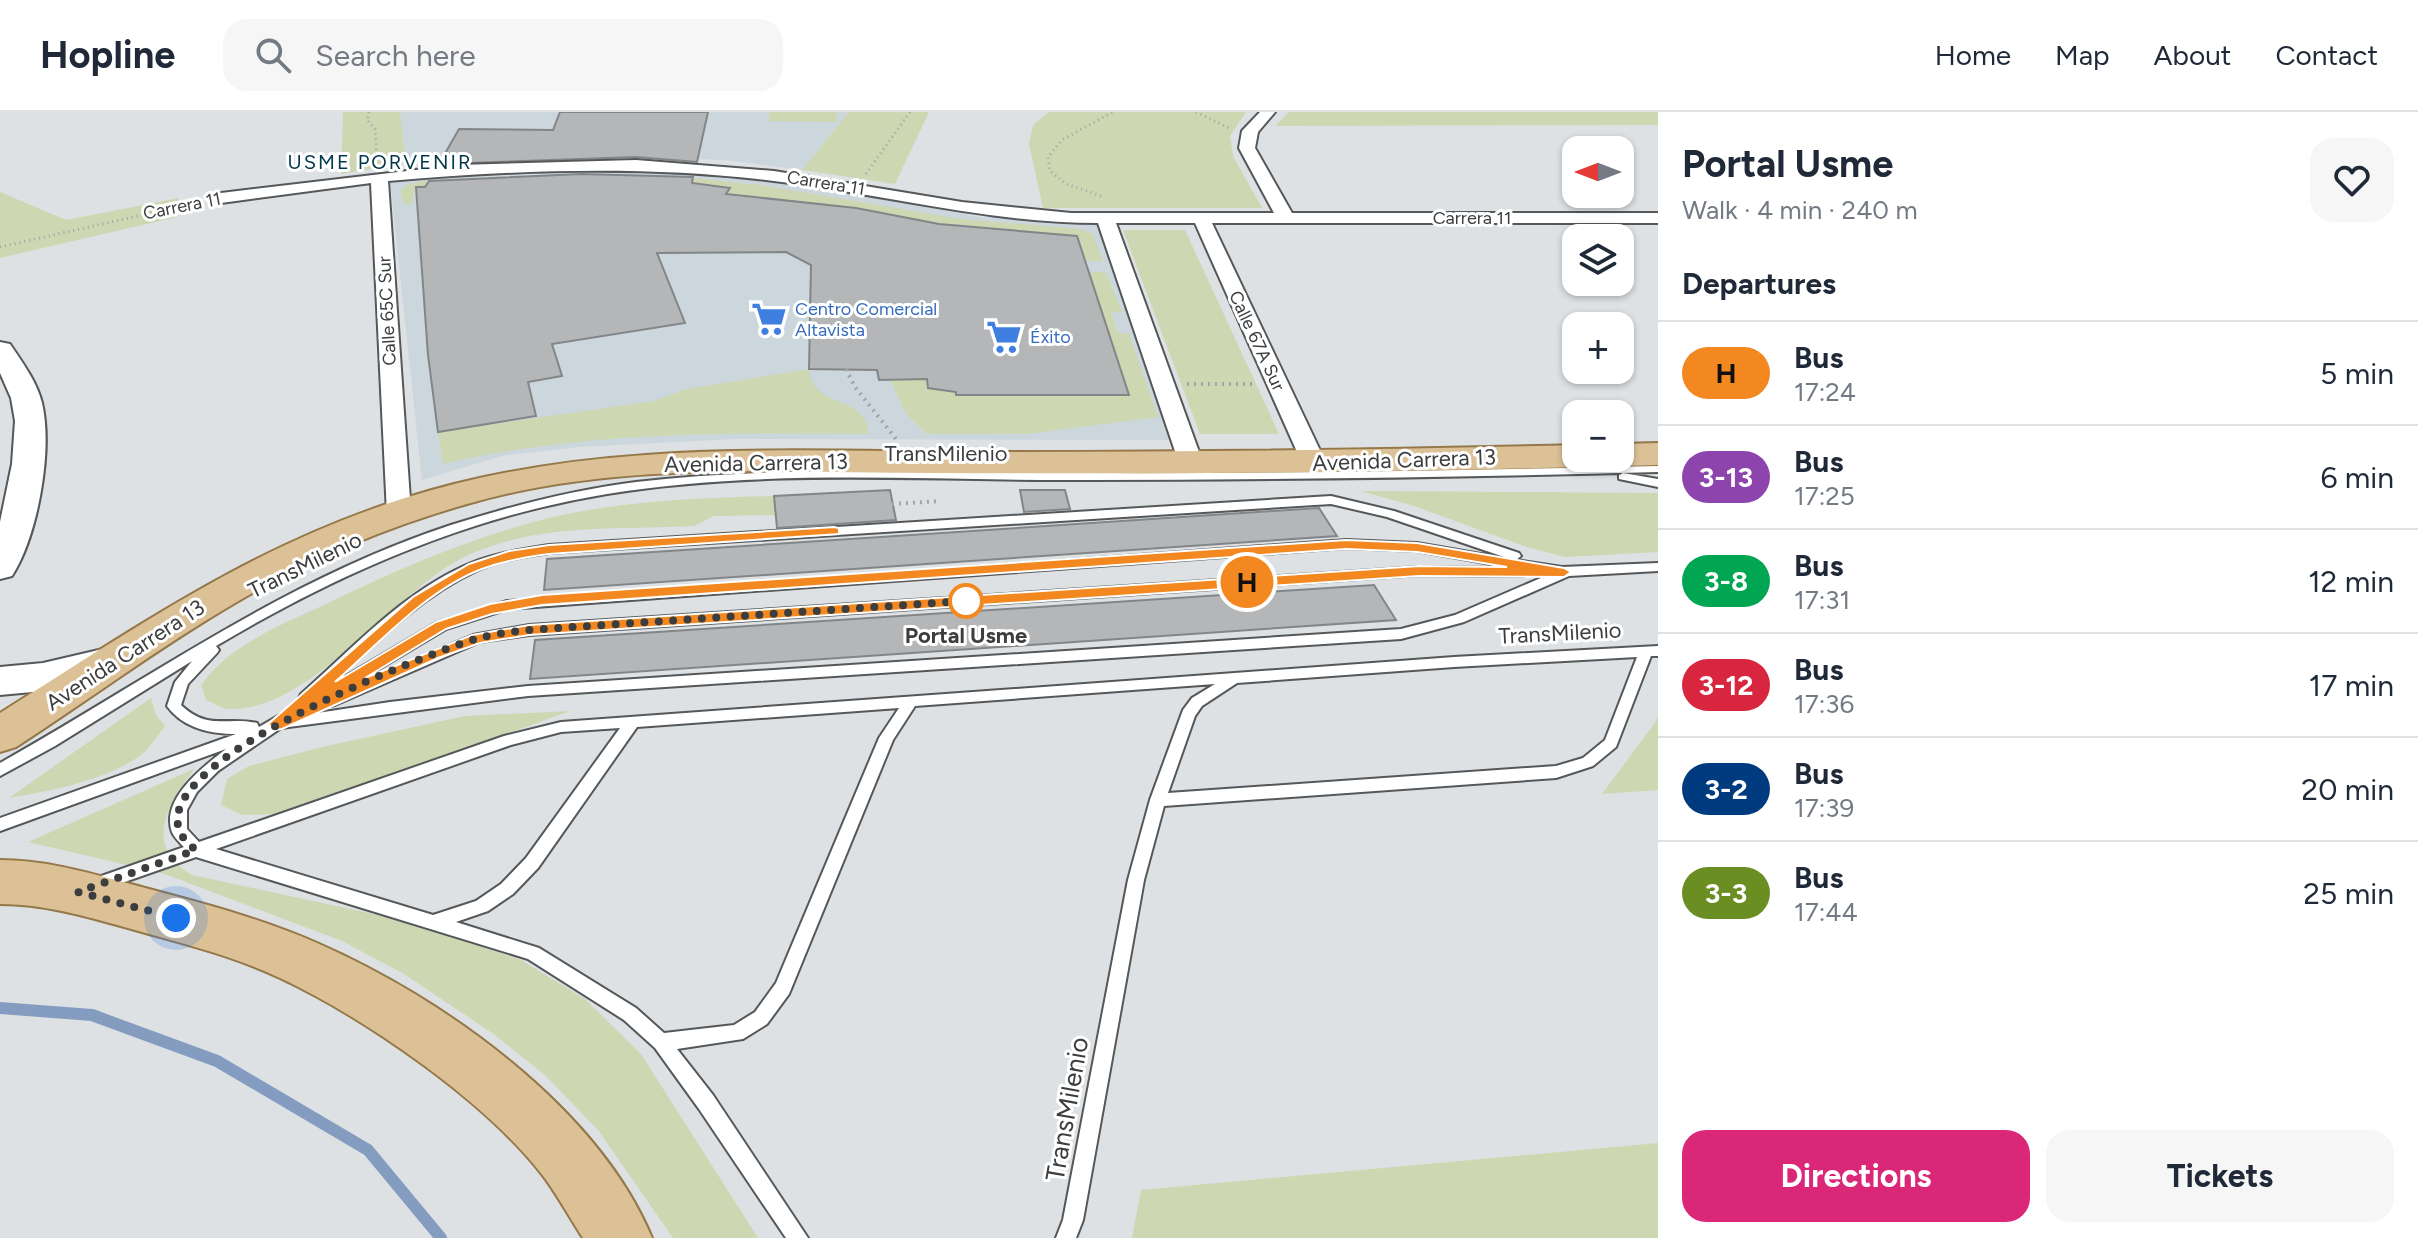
<!DOCTYPE html>
<html lang="en">
<head>
<meta charset="utf-8">
<style>
  body { margin:0; font-family:Figtree,sans-serif; background:#f6f6f7; color:#1f2937; height:100vh; display:flex; flex-direction:column; font-size:30px; white-space:nowrap }
  * { box-sizing:border-box; margin:0 }
  p { font-size:26px; color:#747a83 }
  .icon { flex:none; width:44px; height:44px; fill:none; stroke:currentColor; stroke-width:2; stroke-linecap:round; stroke-linejoin:round }
  .map { position:relative; flex:1; overflow:hidden }
  .details { display:flex; flex-direction:column; background:#fff; width:760px }
  .details>* { flex:none }
  .badge { padding:0 16px; border-radius:26px; font-size:28px; line-height:52px }
  .needle { width:52px; rotate:270deg }
  .fabs { position:absolute; left:1562px; top:24px; display:grid; gap:16px }
  .fabs a { display:grid; place-items:center; width:72px; height:72px; border-radius:16px; background:#fff; box-shadow:0 2px 6px #0004; font-size:40px }
  .you { position:absolute; width:40px; height:40px; margin:-20px; border:6px solid #fff; border-radius:50%; background:#1a73e8; box-shadow:0 0 0 12px #1a73e833 }
  .map>.badge { position:absolute; translate:-50% -50%; box-shadow:0 0 0 4px #fff }
  h2 { padding:0 24px; font-size:30px; line-height:72px }
  .round { display:grid; place-items:center; flex:none; width:84px; height:84px; border-radius:24px; background:#f6f6f7 }
  .headline { display:flex; align-items:center; justify-content:space-between; height:136px; padding:0 24px }
  h1 { font-size:38px; font-weight:700; line-height:60px }
  .action { display:flex; gap:16px; margin-top:auto; padding:16px 24px }
  .action a { flex:1; height:92px; border-radius:24px; background:#db2777; color:#fff; font-size:32px; font-weight:700; line-height:92px; text-align:center }
  .action a+a { background:#f6f6f7; color:#1f2937 }
  ul { padding:0; list-style:none }
  li { display:flex; align-items:center; gap:24px; height:104px; padding:0 24px; border-top:2px solid #e0e1e3 }
  li div { flex:1 }
  li b { display:block; font-size:30px }
  li em { font-style:normal }
  li .badge { min-width:88px; font-weight:700; text-align:center }
  header { display:flex; align-items:center; gap:48px; box-sizing:border-box; height:112px; padding:0 40px; background:#fff; border-bottom:2px solid #e0e1e3 }
  header strong { font-size:38px }
  nav { display:flex; gap:44px; margin-inline-start:auto; font-size:28px }
  .search { width:560px; height:72px; background:#f6f6f7; display:flex; align-items:center; gap:20px; box-sizing:border-box; padding:0 28px; border-radius:24px; color:#747a83; font-size:30px }
  main { display:flex; flex:1; min-height:0 }
  .map>svg:first-child { display:block }
  .built { fill:#ccd6dd }
  .green { fill:#cdd7b2 }
  .lines { fill:none; stroke-linecap:round; stroke-linejoin:round }
  .stream { stroke:#849cc0; stroke-width:12 }
  .building { fill:#b4b6b8; stroke:#838688; stroke-width:2 }
  .lane-casing { stroke:#55585a; stroke-width:4 }
  .street-casing { stroke:#55585a; stroke-width:4 }
  .secondary-casing { stroke:#55585a; stroke-width:4 }
  .primary-casing { stroke:#94784a; stroke-width:4 }
  .path-far1 { stroke:#a2a4a6; stroke-width:3; stroke-dasharray:1 4; stroke-linecap:butt }
  .path { stroke:#a2a4a6; stroke-width:4; stroke-dasharray:2 5; stroke-linecap:butt }
  .lane { fill:#fff; fill-rule:evenodd }
  .street { fill:#fff; fill-rule:evenodd }
  .secondary { fill:#fff; fill-rule:evenodd }
  .primary { fill:#dcc197; fill-rule:evenodd }
  .line { fill:#f38820; stroke:#fff; stroke-width:2; fill-rule:evenodd }
  .walk { stroke:#3c3d3e; stroke-width:8; stroke-dasharray:0 14.4 }
  .stop-dot { fill:#fff; stroke:#f38820; stroke-width:4 }
  .labels { text-anchor:middle; dominant-baseline:central; stroke-width:6; stroke-linejoin:round; paint-order:stroke }
  .far-street-label { font-size:18px; fill:#3c3d3e; stroke:#fff }
  .far-shop-label { font-size:18px; fill:#366cbe; stroke:#fff; text-anchor:start }
  .far-neighbourhood-label { font-size:20px; letter-spacing:2px; fill:#013749; stroke:#fff }
  .street-label { font-size:22px; fill:#3c3d3e; stroke:#fff }
  .stop-label { font-size:22px; font-weight:bold; fill:#3c3d3e; stroke:#fff }
  .near-street-label { font-size:26px; fill:#3c3d3e; stroke:#fff }
</style>
</head>
<body>
<header>
<strong>Hopline</strong>
<div class="search"><svg class="icon" aria-label="search" viewBox="0 0 24 24"><circle cx="10" cy="10" r="6"/><path d="M15 15l6 6"/></svg>Search here</div>
<nav><a>Home</a><a>Map</a><a>About</a><a>Contact</a></nav>
</header>
<main>
<div class="map">
<svg width="1658" height="1126" viewBox="0 0 1658 1126">
  <rect width="100%" height="100%" fill="#dee1e3"/>
  <path class="built" d="M400,0h449l-47,58 -75,-10 -128,-4 -193,7z
    M626,59l67,2 123,14 165,30 120,7 73,216 -439,-1 -157,8 -76,9 -80,24 -32,-300z"/>
  <path class="green" d="M343,0h57l6,51 -65,11z
    M770,0h67l-1,10 -68,-1z
    M849,0h80l-34,72 -93,-14z
    M1049,0h197l-16,24 3,20 29,52h-219l-14,-64 4,-19z
    M1289,0h369v13l-383,1z
    M589,63l94,2 77,8 201,34 120,10 12,5 10,27h-18l-8,-25 -138,-12 -83,-16 -130,-14 3,-6 -153,-5 -160,4 -5,19 -9,-5 -1,-12 8,-5 16,-3z
    M0,80l66,28 113,-22 -2,19 -177,41z
    M1123,118h62l94,204h-79z
    M1089,160h17l16,40 -11,1 7,20h11l29,84 -131,17h-100l-21,-20 -16,-34 37,-1 29,13 1,3h172z
    M809,257c5,43 55,22 60,65 -143,-1 -286,-3 -426,30l-5,-32 216,-31 33,-12z
    M1361,379l297,2v59l-93,5 -38,-10 -113,-41z
    M774,384l2,19 -62,1 -20,10c-78,4 -168,-4 -239,36 -65,37 -149,151 -227,147 -7,-1 -16,-7 -22,-9l-5,-15c29,-40 77,-59 121,-79 65,-32 134,-62 204,-82 81,-23 165,-26 248,-28z
    M151,586l5,17 9,11c-7,9 -15,22 -24,29 -34,25 -91,36 -132,43z
    M570,599l-217,79 -79,24 -32,1 -21,-10 6,-26 22,-13 73,-19 143,-31z
    M1658,605v73l-56,4 52,-70z
    M194,657c-26,36 -52,76 -2,106l209,45 120,40 64,39 56,55 117,184h-85l-75,-108 -52,-54 -51,-41 -91,-61 -62,-33 -180,-68 -134,-31z
    M1658,1031v95h-526l9,-48z"/>
  <g class="lines">
    <path class="stream" d="M0,896l92,7 125,46 151,89 73,88"/>
  </g>
  <path class="building" d="M560,0h148l-11,50 -61,-5 -197,7 20,-35 94,1z
    M581,62l112,3 -1,6 38,5 -4,6 130,14 83,16 138,12 52,159h-173v-3l-28,-4 -1,-9 -48,1 -2,-10 -68,-1 2,-104 -25,-13 -129,1 28,70 -133,21 10,32 -34,6 8,34 -98,16 -10,-77 -12,-168h9l4,-6z
    M890,378l6,30 -119,8 -3,-32z
    M1020,378h45l5,19 -46,3z
    M1319,396l18,28 -793,54 3,-31z
    M1374,473l22,35 -866,59 5,-39z"/>
  <g class="lines">
    <g class="lane-casing">
      <path id="lane" d="M1658,354v6c-190,5 -380,8 -570,8 -160,1 -323,-12 -481,14 -141,23 -270,80 -391,152l3,4 -2,3 -29,31 -7,21c27,26 46,11 76,18l2,4 43,-25 -3,-4 2,-4c52,-46 104,-104 170,-131 25,-10 52,-14 78,-18l782,-49 63,15 125,42 2,3 -5,4 46,7 96,-4v8l-89,5 -105,46 -63,17 -873,57 -247,32 -63,43 -21,21 -10,18v19l12,13 305,-106 57,-14 893,-65 204,-11v10h-7l-35,91 -23,19 -37,12 -392,28 -20,74 -61,340 -7,18h-20l7,-18 65,-340 22,-80 33,-90 9,-12 23,-14 -300,22 -22,34 -104,254 -22,30 -24,15 -66,10 36,46 95,143h-22l-87,-129 -44,-61 -31,-28 -96,-61 -332,-102 -100,35 -6,-2 -2,-5 2,-5 94,-33c-4,-4 -10,-10 -12,-15 -12,-33 32,-66 54,-83l-226,82v-13l236,-84c-26,0 -53,-6 -69,-28l8,-24 17,-21 -137,85 -55,30v-13c151,-85 284,-183 451,-238 60,-19 122,-35 185,-43 147,-17 295,-9 442,-9 193,1 387,-3 580,-7zM1331,392l56,13 123,42 -93,-16 -71,-3 -839,61 -71,22 -107,63c45,-42 91,-89 147,-115 23,-11 49,-14 73,-18zM1346,436l71,3 97,17 -95,-1 -890,58 -56,10 -126,53 99,-59 62,-20zM1527,458l23,4 -95,41 -54,14 -873,57 -138,16 -86,13 20,-13 6,4 5,-1 145,-63 49,-7 890,-60 103,1 5,-1zM1637,545l-32,83 -22,18 -27,8 -388,27 27,-77 7,-10 35,-23 217,-16zM899,596l-20,30 -103,245 -21,29 -21,13 -70,8 -28,-25 -97,-60 -83,-26 32,-11 25,-17 25,-26 99,-141zM620,616l-94,130 -25,26 -25,17 -43,14 -217,-66 295,-104 50,-13z
        M1623,361l35,6v8l-39,-8v-4z"/>
    </g>
    <g class="street-casing">
      <path id="street" d="M1260,0h15l-17,20 -3,16 37,65h366v10h-446l114,240 -4,5h-16l-4,-5 -107,-240h-79l87,240 -4,5h-16l-4,-5 -81,-240c-109,0 -216,-29 -324,-42 -128,-16 -258,-11 -386,0l23,333 -3,5h-18l-3,-5 -16,-331 -150,20 -8,-5 8,-5 237,-28 178,-5 138,11 188,31 109,11h203l-35,-65 3,-17z"/>
    </g>
    <g class="secondary-casing">
      <path id="secondary" d="M0,230l10,2c12,18 27,38 32,59 11,47 -4,132 -30,173l-12,3v-57l12,-58 3,-43 -4,-23 -11,-25z
        M116,534l13,4 6,9 -6,9 -86,23 -43,4v-28l43,-4z"/>
    </g>
    <g class="primary-casing">
      <path id="primary" d="M1658,331v22l-38,1 -13,-3 -3,-5h16v-14z
        M1576,333v13h17l-4,6 -13,3c-213,6 -425,7 -638,6 -155,0 -320,-13 -471,31 -81,23 -160,57 -232,99 -76,44 -146,97 -219,144l-16,5v-39c136,-85 250,-166 405,-215 185,-59 379,-47 571,-46 200,0 400,-2 600,-7z
        M0,748c51,0 99,16 149,29 57,15 113,30 168,54 126,55 281,165 335,295h-69c-13,-20 -25,-42 -39,-61 -58,-76 -179,-159 -264,-199 -44,-21 -92,-33 -138,-46 -47,-13 -93,-28 -142,-28z"/>
    </g>
    <path class="path-far1" d="M369,0l-2,8 8,9 2,31
      M1196,0l35,17
      M866,62l44,-62
      M1101,84l-35,-12 -16,-13 -2,-14 14,-17 51,-28
      M0,135l200,-45"/>
    <path class="path" d="M846,257l9,18 41,52
      M1187,272h66
      M892,392l49,-3"/>
    <use href="#lane" class="lane"/>
    <use href="#street" class="street"/>
    <use href="#secondary" class="secondary"/>
    <use href="#primary" class="primary"/>
  </g>
  <path class="line" d="M834,415l5,1v6l-290,20c-23,3 -45,7 -67,15 -54,20 -104,75 -147,113l101,-60 54,-18 52,-9 804,-55 71,3 147,25 7,4 -7,5 -145,-1 -890,59 -49,8 -42,15 -156,71 -6,1 -8,-6 145,-127 56,-33 40,-13 40,-6zM1346,437l71,3 90,15 -88,-1 -890,59 -57,10 -107,43 81,-49 46,-15 50,-9z"/>
  <g class="lines">
    <path class="walk" d="M176,806l-98,-26 118,-42c-100,-72 235,-197 279,-211 18,-5 36,-7 54,-9l437,-29"/>
  </g>
  <defs>
    <g id="supermarket-bare" transform="scale(2.76)"><path d="M-6-5.5h2.5l.6 2H6L4.5 2H-2.5L-4.4-4H-6ZM-1.5 3.2a1.3 1.3 0 1 0 .1 0ZM3 3.2a1.3 1.3 0 1 0 .1 0Z" fill="#3f7fe0" stroke="#fff" stroke-width="2.5" paint-order="stroke"/></g>
  </defs>
  <g fill-rule="evenodd">
    <use href="#supermarket-bare" x="769" y="207"/>
    <use href="#supermarket-bare" x="1004" y="225"/>
  </g>
  <circle class="stop-dot" cx="966" cy="489" r="16"/>
  <g class="labels">
    <g class="far-street-label">
      <text transform="translate(826 71) rotate(9)">Carrera 11</text>
      <text transform="translate(182 94) rotate(-11)">Carrera 11</text>
      <text x="1472" y="106">Carrera 11</text>
      <text transform="translate(387 199) rotate(-93)">Calle 65C Sur</text>
      <text transform="translate(1257 229) rotate(65)">Calle 67A Sur</text>
    </g>
    <g class="far-shop-label">
      <text x="795" y="197">Centro Comercial<tspan x="795" dy="21">Altavista</tspan></text>
      <text x="1030" y="225">Éxito</text>
    </g>
    <g class="far-neighbourhood-label">
      <text x="380" y="50">USME PORVENIR</text>
    </g>
    <g class="street-label">
      <text x="946" y="341">TransMilenio</text>
      <text transform="translate(1404 348) rotate(-2)">Avenida Carrera 13</text>
      <text transform="translate(756 351) rotate(-1)">Avenida Carrera 13</text>
      <text transform="translate(305 453) rotate(-26)">TransMilenio</text>
      <text transform="translate(1560 521) rotate(-3)">TransMilenio</text>
      <text transform="translate(125 543) rotate(-33)">Avenida Carrera 13</text>
    </g>
    <g class="stop-label">
      <text x="966" y="523">Portal Usme</text>
    </g>
    <g class="near-street-label">
      <text transform="translate(1067 997) rotate(-80)">TransMilenio</text>
    </g>
  </g>
</svg>
<div class="fabs">
<a><svg class="needle" viewBox="-14 -14 28 28"><path d="M0-13l5 13h-10z" fill="#e53935"/><path d="M0 13l5-13h-10z" fill="#747a83"/></svg></a>
<a><svg class="icon" aria-label="layers" viewBox="0 0 24 24"><path d="M12 4l9 5-9 5-9-5zM3 14l9 5 9-5"/></svg></a>
<a>+</a>
<a>−</a>
</div>
<div class="you" style="left:176px;top:806px"></div>
<b class="badge" style="left:1247px;top:470px;background:#f38820;color:#111">H</b>
</div>
<section class="details">
<div class="headline"><div><h1>Portal Usme</h1><p>Walk · 4 min · 240 m</p></div><a class="round"><svg class="icon" aria-label="heart" viewBox="0 0 24 24"><path d="M12 20l-8-8c-3-5 5-10 8-4 3-6 11-1 8 4z"/></svg></a></div>
<h2>Departures</h2>
<ul>
<li><span class="badge" style="background:#f38820;color:#111">H</span><div><b>Bus</b><p>17:24</p></div><em>5 min</em></li>
<li><span class="badge" style="background:#8e44ad;color:#fff">3-13</span><div><b>Bus</b><p>17:25</p></div><em>6 min</em></li>
<li><span class="badge" style="background:#00a651;color:#fff">3-8</span><div><b>Bus</b><p>17:31</p></div><em>12 min</em></li>
<li><span class="badge" style="background:#d7263d;color:#fff">3-12</span><div><b>Bus</b><p>17:36</p></div><em>17 min</em></li>
<li><span class="badge" style="background:#003b80;color:#fff">3-2</span><div><b>Bus</b><p>17:39</p></div><em>20 min</em></li>
<li><span class="badge" style="background:#6b8e23;color:#fff">3-3</span><div><b>Bus</b><p>17:44</p></div><em>25 min</em></li>
</ul>
<div class="action"><a>Directions</a><a>Tickets</a></div>
</section>
</main>
</body>
</html>
